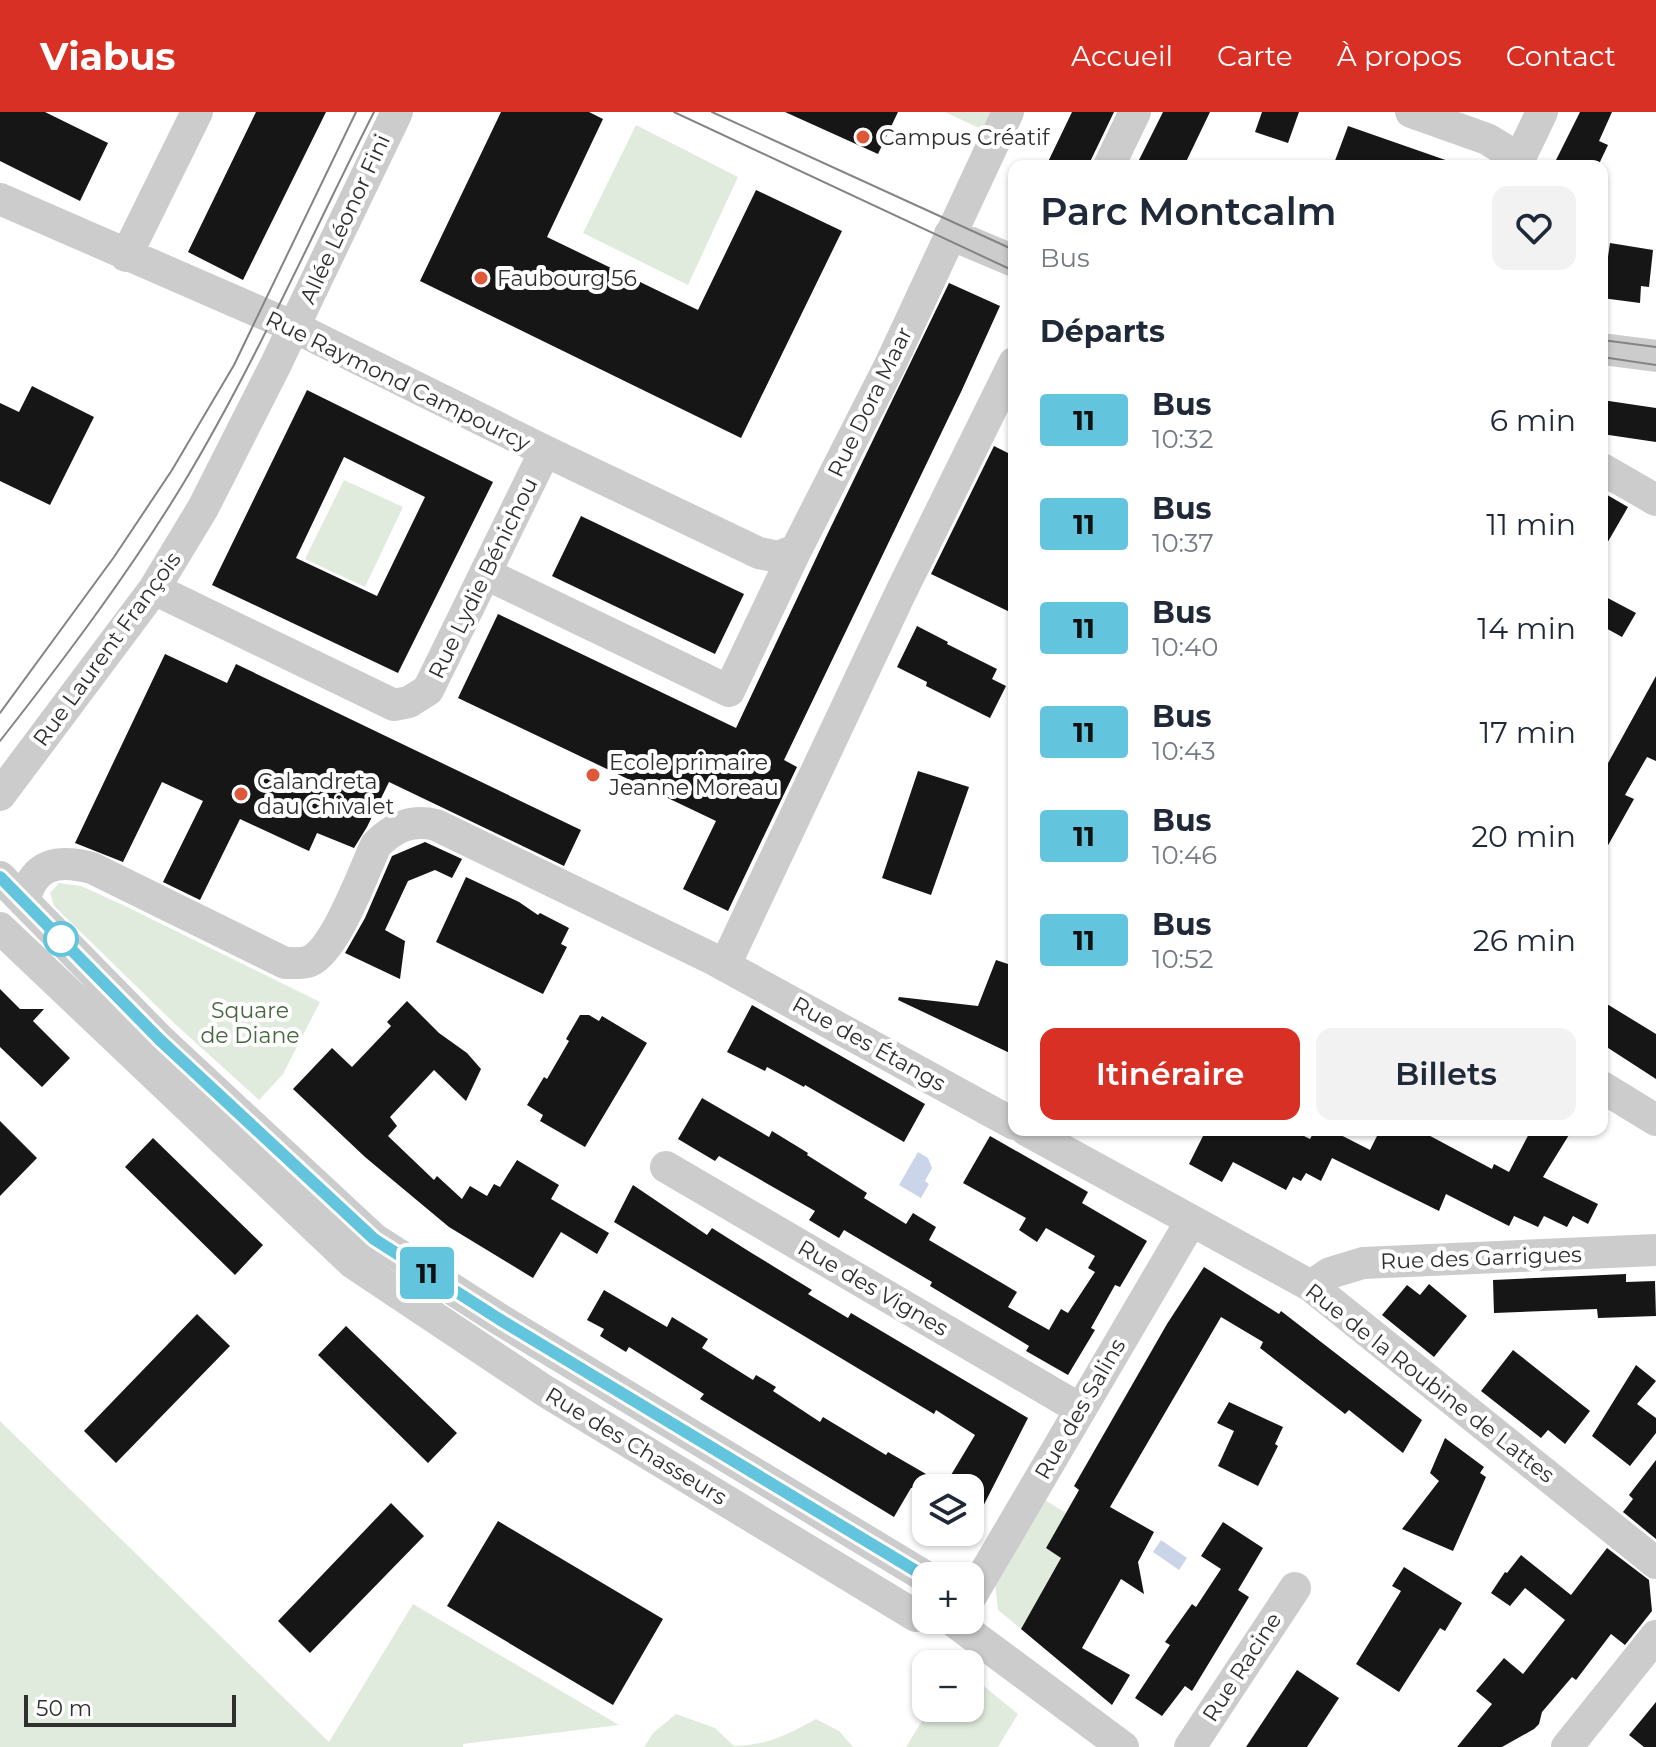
<!DOCTYPE html>
<html lang="fr">
<head>
<meta charset="utf-8">
<style>
  body { margin:0; font-family:Montserrat,sans-serif; background:#f2f2f3; color:#1f2937; height:100vh; display:flex; flex-direction:column; font-size:30px; white-space:nowrap }
  * { box-sizing:border-box; margin:0 }
  p { font-size:26px; color:#747a83 }
  .icon { flex:none; width:44px; height:44px; fill:none; stroke:currentColor; stroke-width:2; stroke-linecap:round; stroke-linejoin:round }
  .map { position:relative; flex:1; overflow:hidden }
  .details { position:absolute; left:1008px; top:48px; width:600px; height:976px; display:flex; flex-direction:column; background:#fff; border-radius:16px; box-shadow:0 2px 6px #0004 }
  .details>* { flex:none }
  .badge { padding:0 16px; border-radius:6px; font-size:28px; line-height:52px }
  .controls { position:absolute; left:912px; top:1362px; display:grid; gap:16px }
  .controls a { display:grid; place-items:center; width:72px; height:72px; border-radius:16px; background:#fff; box-shadow:0 2px 6px #0004; font-size:40px }
  .scale { position:absolute; left:24px; bottom:20px; width:212px; box-sizing:border-box; padding-left:8px; border:4px solid #2f2f2f; border-top:0; font-size:22px; line-height:28px; white-space:nowrap; color:#2f2f2f; -webkit-text-stroke:6px #fff; paint-order:stroke }
  .map>.badge { position:absolute; translate:-50% -50%; box-shadow:0 0 0 4px #fff }
  h2 { padding:0 32px; font-size:30px; line-height:72px }
  .round { display:grid; place-items:center; flex:none; width:84px; height:84px; border-radius:16px; background:#f2f2f3 }
  .summary { display:flex; align-items:center; justify-content:space-between; height:136px; padding:0 32px }
  h1 { font-size:38px; font-weight:600; line-height:60px }
  .button { display:flex; gap:16px; margin-top:auto; padding:16px 32px }
  .button a { flex:1; height:92px; border-radius:16px; background:#d93025; color:#fff; font-size:32px; font-weight:600; line-height:92px; text-align:center }
  .button a+a { background:#f2f2f3; color:#1f2937 }
  ul { padding:0; list-style:none }
  li { display:flex; align-items:center; gap:24px; height:104px; padding:0 32px }
  li div { flex:1 }
  li b { display:block; font-size:30px }
  li em { font-style:normal }
  li .badge { min-width:88px; font-weight:700; text-align:center }
  header { display:flex; align-items:center; gap:48px; box-sizing:border-box; height:112px; padding:0 40px; background:#d93025; color:#fff }
  header strong { font-size:38px }
  nav { display:flex; gap:44px; margin-inline-start:auto; font-size:28px }
  .map>svg:first-child { display:block }
  .green { fill:#e1ebdd }
  .water { fill:#cad5ea }
  .building { fill:#161616; fill-rule:evenodd }
  .lines { fill:none; stroke-linecap:round; stroke-linejoin:round }
  .street { stroke:#ccc; stroke-width:32 }
  .tram { stroke:#848484; stroke-width:2 }
  .line-casing { stroke:#fff; stroke-width:18 }
  .line { stroke:#62c4dd; stroke-width:12 }
  .poi-dot { fill:#dd593a; stroke:#fff; stroke-width:3 }
  .stop-dot { fill:#fff; stroke:#62c4dd; stroke-width:4 }
  .labels { text-anchor:middle; dominant-baseline:central; stroke-width:8; stroke-linejoin:round; paint-order:stroke }
  .poi-label { font-size:22px; fill:#2f2f2f; stroke:#fff; text-anchor:start }
  .street-label { font-size:22px; fill:#2f2f2f; stroke:#fff }
  .park-label { font-size:22px; fill:#46683e; stroke:#fff }
</style>
</head>
<body>
<header>
<strong>Viabus</strong>
<nav><a>Accueil</a><a>Carte</a><a>À propos</a><a>Contact</a></nav>
</header>
<div class="map">
<svg width="1656" height="1635" viewBox="0 0 1656 1635">
  <rect width="100%" height="100%" fill="#fff"/>
  <path class="green" d="M945,0h46l-8,18z
    M636,13l102,52 -50,108 -105,-52z
    M344,368l59,27 -38,80 -60,-28z
    M59,771l22,3 42,19 197,97 -37,72 -24,26 -84,-76 -121,-118 -4,-13z
    M0,1309l329,321 84,-138 206,121 -156,19v3h-463z
    M1045,1388l21,13 -20,35 15,10 -40,71 -23,-19 -3,-27z
    M974,1566l44,36 -20,33h-92l24,-39h40v-29z
    M676,1602l39,14 19,18c34,-1 53,-11 82,-27l23,12 14,16h-209l9,-14z"/>
  <path class="water" d="M918,1040l10,6 4,10 -7,13 4,3 -8,14 -22,-13z
    M1161,1428l26,18 -8,12 -26,-18z"/>
  <path class="building" d="M0,0h45l63,31 -28,58 -80,-40z
    M256,0h70l-83,168 -55,-28z
    M501,0h88l14,7 -56,118 151,73 58,-120 86,41 -101,207 -321,-157z
    M785,0h113l-20,42z
    M1072,0h42l-26,54h-42z
    M1163,0h47l-26,54h-48z
    M1262,0h37l-11,31 -33,-11z
    M1580,0h32l-13,29 9,4 -10,21h-45z
    M1348,14l106,37 -1,3h-120z
    M1610,131l43,7 -4,37 -8,-1 -1,17 -38,-5z
    M949,171l51,23 -39,86 -177,368 13,7 -69,144 -45,-22 33,-68 -258,-123 40,-84 238,114 90,-191z
    M32,274l62,31 -44,88 -50,-24v-78l19,9z
    M307,278l186,92 -95,191 -186,-88zM344,345l81,40 -48,99 -81,-38z
    M1602,288l54,8v34l-54,-8z
    M994,334l20,10v158l-83,-40z
    M1602,380l26,15 -26,45z
    M581,404l163,78 -29,60 -163,-78z
    M1602,483l34,18 -14,24 -20,-11z
    M917,514l31,16 -1,2 50,25 -5,10 14,7 -16,32 -64,-32 1,-4 -30,-15z
    M165,542l62,29 9,-19 345,166 -17,36 -175,-84 -22,45 -13,21 -37,-15 -8,18 -69,-32 -40,81 -37,-18 40,-81 -41,-19 -39,80 -48,-19z
    M1656,564v85l-9,-4 -22,38 9,4 -32,57v-82z
    M918,659l51,16 -38,108 -49,-17z
    M425,730l37,17 -10,19 -17,-8 -27,11 -23,49 20,11 -5,38 -55,-26 20,-35 27,-62z
    M466,765l53,25 19,13 2,-2 29,15 -8,16 6,3 -24,47 -107,-52z
    M996,848l18,6v89l-116,-55 1,-3 79,9z
    M0,877l20,20h24l-11,12 37,37 -28,29 -42,-40z
    M407,889l32,32 28,20 14,16 -15,32 -32,-31 -44,47 7,9 -9,10 46,44 3,-4 25,23 8,-13 17,10 7,-12 6,3 17,-27 42,25 -8,14 58,34 -12,21 -36,-22 -28,46 -84,-51 -84,-70 -72,-68 39,-41 20,19 39,-41 -4,-4z
    M1602,889l54,33v45l-54,-35z
    M752,893l173,99 -21,38 -99,-57 -1,2 -37,-20 -2,4 -38,-19z
    M580,903h9l10,6 3,-5 45,27 -62,104 -45,-26 3,-6 -16,-10 17,-28 3,2 22,-38 -3,-2z
    M702,986l67,39 3,-6 36,22 -1,2 60,38 -3,5 42,26 7,-11 23,14 -7,13 88,52 -9,15 41,23 12,-21 7,4 27,-41 -7,-4 7,-12 -49,-28 -9,14 -18,-12 7,-12 -63,-35 27,-47 98,56 -6,11 65,38 -27,46 -5,-2 -24,43 4,2 -27,45 -42,-24 3,-5 -99,-60 2,-4 -88,-52 -5,8 -30,-18 6,-9 -96,-55 -4,5 -37,-22z
    M0,1009l37,37 -37,38z
    M1206,1018h86l18,9 5,-9h16l39,20 10,-20h39l73,39 2,-5 15,8 22,-42h41l-29,47 55,27 -10,20 -15,-8 -6,11 -23,-11 -6,11 -24,-11 -5,10 -63,-32 -7,17 -107,-53 -11,23 -15,-8 -5,8 -8,-4 -7,13 -53,-28 -11,20 -33,-18z
    M153,1026l110,107 -28,30 -110,-108z
    M633,1073l74,50 5,-7 38,24 62,38 -4,4 40,24 3,-5 177,105 -58,114v-44h-59l-17,29 -194,-118 4,-5 -75,-47 -3,5 -26,-16 4,-7 -17,-9 17,-30 63,37 5,-10 36,22 -6,9 51,32 3,-5 20,12 -3,4 47,31 3,-5 63,38 2,-3 57,33 30,-50 -39,-25 -2,4 -320,-192z
    M1204,1155l75,47 2,-3 141,109 -19,33 -54,-43 -4,4 -85,-66 3,-6 -42,-25 -111,190 44,25 -16,30 6,32 -23,-15 -39,69 48,27 -18,30 -91,-76 40,-71 -15,-10 33,-58 -5,-4 93,-162z
    M1626,1162v8l29,-1 1,35 -58,2 -1,-9 -103,4 -1,-33z
    M1429,1172l38,32 -33,41 -52,-42 25,-30 13,10z
    M197,1202l33,32 -114,117 -32,-32z
    M346,1214l111,107 -29,30 -110,-108z
    M1513,1238l77,61 -25,33 -17,-14 -7,8 -60,-47z
    M1636,1253l20,16 -19,23 19,14v15l-26,33 -38,-30z
    M1229,1290l54,25 -8,17 3,2 -20,40 -40,-20 16,-35 -17,-8z
    M1445,1326l39,29 -4,6 6,4 -33,74 -51,-22 37,-48 -9,-8z
    M1656,1348v79l-33,-27 10,-13 -4,-4z
    M391,1391l33,33 -114,117 -32,-32z
    M498,1409l165,98 -50,86 -166,-99z
    M1223,1410l40,26 -25,42 11,7 -57,94 -7,-5 -23,30 -27,-18 35,-53 -5,-3 27,-38 4,3 25,-38 -20,-13z
    M1607,1436l42,32 3,31 -27,34 -14,-11 -35,46 -4,-3 -30,35 -3,12 -5,5 -32,18h-45l35,-43 -16,-13 28,-33 19,16 42,-54 -40,-32 -15,18 -19,-13 14,-21 2,1 14,-18 50,40z
    M1404,1455l58,36 -17,28 -5,-3 -41,64 -43,-28 45,-73 -9,-5z
    M1297,1558l42,28 -32,49h-61z
    M1656,1590v45h-12l-15,-12z"/>
  <g class="lines">
    <path class="street" d="M1411,0l76,27 23,14 12,1
      M1109,54l26,-54
      M1516,54l26,-54
      M0,87l294,128 251,124 214,102 19,4 18,-7
      M950,122l64,27
      M126,144l71,-144
      M1602,237l54,7
      M1602,357l54,31
      M486,462l243,117 67,-141 94,-185 118,-253
      M154,477l240,116 15,-3 19,-12 117,-239
      M0,683l154,-206 49,-81 72,-142 122,-254
      M0,765l160,163 214,199 125,80 427,258
      M24,789c10,-38 33,-42 68,-33l193,95c8,0 18,1 25,-2 26,-12 53,-88 66,-116 18,-18 35,-26 60,-20l275,133 303,166
      M0,816l353,335 192,128 371,225 10,-3
      M725,853l175,-371 114,-231
      M1602,975l54,33
      M1026,1018l285,156 345,277
      M666,1055l414,242
      M1311,1174l19,-13 33,-10 293,-13
      M970,1486l221,-377
      M952,1508l171,127
      M1190,1635l105,-159
      M1567,1635l89,-111"/>
    <path class="tram" d="M674,0l340,159
      M712,0l302,138
      M1602,228l54,7
      M1602,245l54,8
      M0,601l114,-156 58,-87 62,-105 122,-253
      M0,629c65,-83 129,-168 183,-257 72,-120 128,-248 191,-372"/>
  </g>
  <g class="lines">
    <g class="line-casing">
      <path id="line" d="M0,765l160,163 214,199 125,80 427,258"/>
    </g>
    <use href="#line" class="line"/>
  </g>
  <g class="poi-dot">
    <circle cx="863" cy="25" r="8"/>
    <circle cx="481" cy="166" r="8"/>
    <circle cx="593" cy="663" r="8"/>
    <circle cx="241" cy="682" r="8"/>
  </g>
  <circle class="stop-dot" cx="61" cy="827" r="16"/>
  <g class="labels">
    <g class="poi-label">
      <text x="879" y="25">Campus Créatif</text>
      <text x="497" y="166">Faubourg 56</text>
      <text x="609" y="650">Ecole primaire<tspan x="609" dy="25">Jeanne Moreau</tspan></text>
      <text x="257" y="669">Calandreta<tspan x="257" dy="25">dau Chivalet</tspan></text>
    </g>
    <g class="street-label">
      <text transform="translate(345 107) rotate(-65)">Allée Léonor Fini</text>
      <text transform="translate(398 269) rotate(26)">Rue Raymond Campourcy</text>
      <text transform="translate(870 290) rotate(-64)">Rue Dora Maar</text>
      <text transform="translate(483 466) rotate(-64)">Rue Lydie Bénichou</text>
      <text transform="translate(107 537) rotate(-54)">Rue Laurent François</text>
      <text transform="translate(869 932) rotate(29)">Rue des Étangs</text>
      <text transform="translate(1481 1146) rotate(-2)">Rue des Garrigues</text>
      <text transform="translate(873 1176) rotate(30)">Rue des Vignes</text>
      <text transform="translate(1430 1271) rotate(38)">Rue de la Roubine de Lattes</text>
      <text transform="translate(1080 1297) rotate(-60)">Rue des Salins</text>
      <text transform="translate(636 1334) rotate(31)">Rue des Chasseurs</text>
      <text transform="translate(1242 1555) rotate(-57)">Rue Racine</text>
    </g>
    <g class="park-label">
      <text x="250" y="898">Square<tspan x="250" dy="25">de Diane</tspan></text>
    </g>
  </g>
</svg>
<div class="controls">
<a><svg class="icon" aria-label="layers" viewBox="0 0 24 24"><path d="M12 4l9 5-9 5-9-5zM3 14l9 5 9-5"/></svg></a>
<a>+</a>
<a>−</a>
</div>
<div class="scale">50 m</div>
<b class="badge" style="left:427px;top:1161px;background:#62c4dd;color:#111">11</b>
<section class="details">
<div class="summary"><div><h1>Parc Montcalm</h1><p>Bus</p></div><a class="round"><svg class="icon" aria-label="heart" viewBox="0 0 24 24"><path d="M12 20l-8-8c-3-5 5-10 8-4 3-6 11-1 8 4z"/></svg></a></div>
<h2>Départs</h2>
<ul>
<li><span class="badge" style="background:#62c4dd;color:#111">11</span><div><b>Bus</b><p>10:32</p></div><em>6 min</em></li>
<li><span class="badge" style="background:#62c4dd;color:#111">11</span><div><b>Bus</b><p>10:37</p></div><em>11 min</em></li>
<li><span class="badge" style="background:#62c4dd;color:#111">11</span><div><b>Bus</b><p>10:40</p></div><em>14 min</em></li>
<li><span class="badge" style="background:#62c4dd;color:#111">11</span><div><b>Bus</b><p>10:43</p></div><em>17 min</em></li>
<li><span class="badge" style="background:#62c4dd;color:#111">11</span><div><b>Bus</b><p>10:46</p></div><em>20 min</em></li>
<li><span class="badge" style="background:#62c4dd;color:#111">11</span><div><b>Bus</b><p>10:52</p></div><em>26 min</em></li>
</ul>
<div class="button"><a>Itinéraire</a><a>Billets</a></div>
</section>
</div>
</body>
</html>
